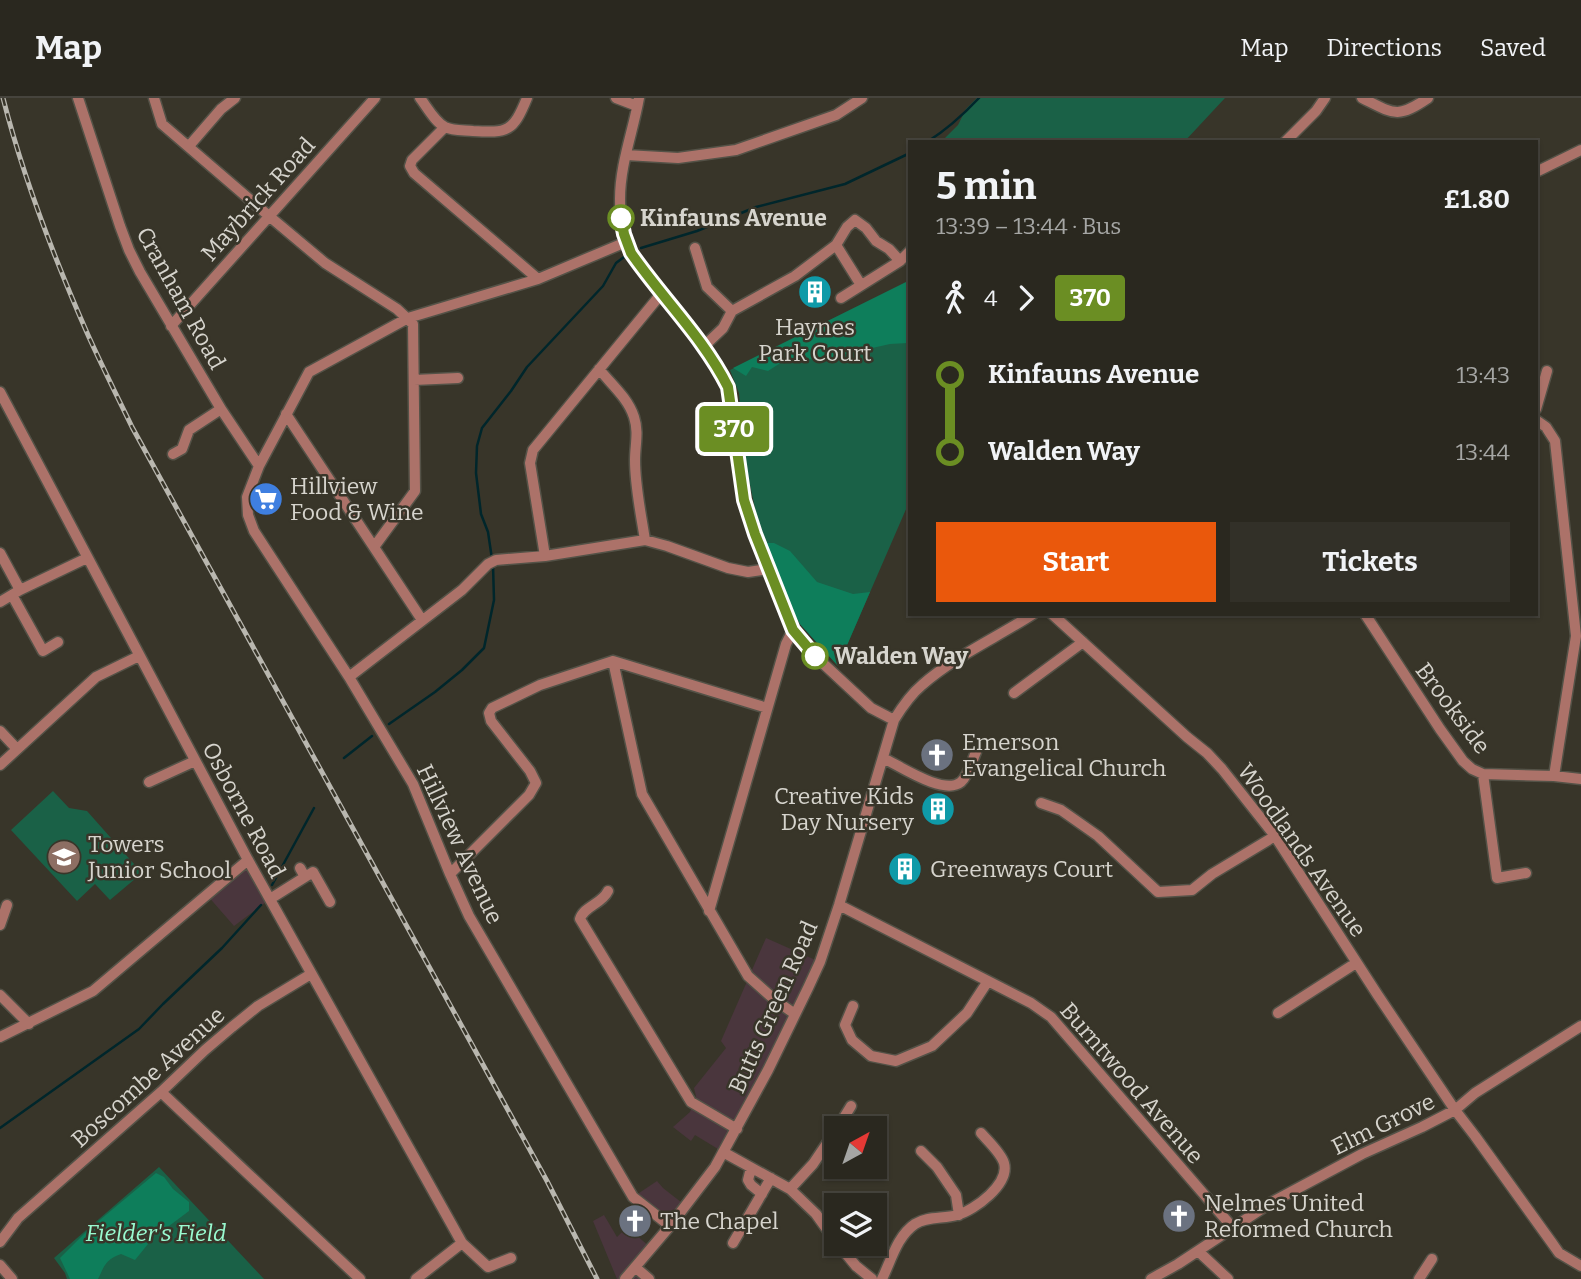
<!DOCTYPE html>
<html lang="en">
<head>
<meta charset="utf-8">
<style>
  body { margin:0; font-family:Bitter,serif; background:#323028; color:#f1f3f6; height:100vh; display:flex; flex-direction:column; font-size:26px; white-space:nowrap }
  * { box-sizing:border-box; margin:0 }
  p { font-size:23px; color:#a5a6a4 }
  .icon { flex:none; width:38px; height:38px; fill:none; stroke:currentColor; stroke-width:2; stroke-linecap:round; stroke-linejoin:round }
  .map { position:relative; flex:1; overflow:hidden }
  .panel { position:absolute; left:908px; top:42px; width:630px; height:476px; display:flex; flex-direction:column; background:#2a281f; border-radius:0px; box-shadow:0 2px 5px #0004,0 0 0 2px #46443d }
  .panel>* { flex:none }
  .badge { padding:0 14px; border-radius:5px; font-size:24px; line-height:46px }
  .needle { width:46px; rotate:40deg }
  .buttons { position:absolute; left:824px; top:1018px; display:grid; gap:14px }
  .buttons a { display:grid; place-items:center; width:63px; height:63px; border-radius:0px; background:#2a281f; box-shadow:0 2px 5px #0004,0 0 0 2px #46443d; font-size:35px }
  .map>.badge { position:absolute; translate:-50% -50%; box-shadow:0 0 0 4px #fff }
  .legs { display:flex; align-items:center; gap:10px; height:77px; padding:0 28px; font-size:23px }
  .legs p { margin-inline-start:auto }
  .head { display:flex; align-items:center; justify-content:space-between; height:119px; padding:0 28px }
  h1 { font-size:38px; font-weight:700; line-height:52px }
  .primary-button { display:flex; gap:14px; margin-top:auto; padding:14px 28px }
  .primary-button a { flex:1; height:80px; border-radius:0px; background:#ea580c; color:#fff; font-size:28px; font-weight:700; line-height:80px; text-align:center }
  .primary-button a+a { background:#323028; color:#f1f3f6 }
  ul { padding:0 28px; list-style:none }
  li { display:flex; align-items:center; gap:24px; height:77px; font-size:26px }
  li i { display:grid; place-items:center; width:10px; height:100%; margin:0 9px; background:currentColor }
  li i::after { content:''; width:18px; height:18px; margin:-9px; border:5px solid; border-radius:50%; background:#2a281f }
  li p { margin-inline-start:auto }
  li:first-child i { background:linear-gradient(#0000 50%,currentColor 0) }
  li:last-child i { background:linear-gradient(currentColor 50%,#0000 0) }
  header { display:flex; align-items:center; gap:42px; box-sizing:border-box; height:98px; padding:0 35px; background:#2a281f; border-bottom:2px solid #46443d }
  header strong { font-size:33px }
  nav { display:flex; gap:38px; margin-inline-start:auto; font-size:24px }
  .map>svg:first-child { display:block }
  .commercial { fill:#4a363d }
  .green { fill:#1a6147 }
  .forest { fill:#0e7e5b }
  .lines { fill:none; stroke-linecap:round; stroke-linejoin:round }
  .stream { stroke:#00262b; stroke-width:2.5 }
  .minor-casing { stroke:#545247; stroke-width:13 }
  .minor { stroke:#ac7269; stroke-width:10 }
  .rail-casing { stroke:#b9b7af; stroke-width:5 }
  .rail { stroke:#383529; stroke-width:2.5; stroke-dasharray:8; stroke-linecap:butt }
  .line-1-casing { stroke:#fff; stroke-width:16 }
  .line-1 { stroke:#6b8e23; stroke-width:10 }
  .stop-1-dot { fill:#fff; stroke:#6b8e23; stroke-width:3.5 }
  .labels { text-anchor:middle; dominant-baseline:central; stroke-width:5; stroke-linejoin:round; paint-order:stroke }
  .street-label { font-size:23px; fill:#d6d4cd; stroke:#383529 }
  .stop-label { font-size:23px; font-weight:bold; fill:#d6d4cd; stroke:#383529; text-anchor:start }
  .poi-label { font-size:23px; fill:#d6d4cd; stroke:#383529; text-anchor:start }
  .park-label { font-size:23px; font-style:italic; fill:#99fad0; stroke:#383529 }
</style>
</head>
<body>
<header>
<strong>Map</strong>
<nav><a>Map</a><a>Directions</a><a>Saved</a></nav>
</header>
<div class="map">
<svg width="1581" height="1181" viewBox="0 0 1581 1181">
  <rect width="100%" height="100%" fill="#383529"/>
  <path class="commercial" d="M248,762l22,39 -36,27 -27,-31z
    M766,840l54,24 -97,190 -28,-17 -4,6 -18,-14 17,-15 6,-16 -2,-8 32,-40 -5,-7z
    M657,1083l6,7 23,18 -16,20 -37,-29z
    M604,1117l13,22 10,-10 24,21 -15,19 13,12h-32l-24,-58z"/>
  <path class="green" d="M977,0h248l-41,44h-243l17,-17 8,-16z
    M910,183v219l-72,166 -38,-42 -12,-23 -14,-34 -18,-54 -11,-52 -6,-68 -9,-23 143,-69z
    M53,693l16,17 18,3 55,62 -32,27 -15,-16 -18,17 -66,-71z
    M159,1069l105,112h-197l-2,-6 -11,-15z"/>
  <path class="forest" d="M910,182v63h-2l-18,1 -71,16 -21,-2 -16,4 -14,9 -16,-4 -6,9 -13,-8z
    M766,445h8l16,8 27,31 36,12 17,-2 -32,74 -38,-42 -12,-23z
    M156,1075l8,4 9,12 16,13v9l-24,18 -8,1 -8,5 -1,9 -13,16 -14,-6c-16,6 -16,11 -23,25h-28l-10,-21 28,-28z"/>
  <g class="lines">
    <path class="stream" d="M927,44c21,-13 36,-27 52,-44
      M641,150l56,-17 59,-24 89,-23 65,-31
      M492,461l-4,-27 -7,-18 -5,-41 1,-27 5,-18 29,-37 16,-24 76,-81 13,-23 8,-6
      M389,626l46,-32 27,-22 22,-22 10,-48 -1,-35
      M344,660l28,-22
      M272,787l42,-77
      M0,1030l139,-99 24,-25 59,-56 39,-43"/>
    <g class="minor-casing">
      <path id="minor" d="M78,0l42,128 9,24 11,22 81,137 38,57
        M154,0l8,26 107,92 56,47 72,46 16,15 2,167 -41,56
        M420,0c7,9 15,24 25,29 8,4 19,3 28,4 35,2 40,1 54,-33
        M616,0l21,8
        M639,0c-6,34 -19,66 -19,101 0,17 2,37 10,53 6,12 17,23 26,34 25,33 53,64 72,101l16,113 24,69 25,61 21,25 57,53 23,12
        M1362,0c32,16 35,21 66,0
        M445,29l-33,33 -2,6 4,7 124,106
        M1285,44l31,-31 9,-13
        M189,48l32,-37 14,-11
        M626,57l52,3 58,-8 100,-35 26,-17
        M1536,74l45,-22
        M626,144l-88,37 -130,39 -99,54 -50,94 -12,31 1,18 6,16 95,146 64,107 37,90 19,42 164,281 37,29
        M836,147l25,40
        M695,150l12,39 25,24
        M841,200l59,-37 10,-10
        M171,228l204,-228
        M703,249l20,-19 9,-17 63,-35 41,-31 11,-18 8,-7 11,8 10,13 13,8 11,12
        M599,271c12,15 29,29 35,48 5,15 1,28 1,43 0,27 6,54 10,80
        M414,282l44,-2
        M0,294l248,468 214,383 26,24 23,-9
        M1536,311l11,-38
        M286,316l136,206
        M1536,322l10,7 9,14 21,195 -22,140
        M173,356l9,-5 7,-19 32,-21
        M0,455l20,37
        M545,458l-15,-93 3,-13 128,-156
        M12,497l31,56 15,-9
        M0,504l20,-12 67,-32
        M1052,516l135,123 20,16 15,16 53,67 102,158 78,116 20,26 77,107 7,10 22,13
        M1365,516l75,115 23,32 9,8 11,5 71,2 27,3
        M613,563l29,133 106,182 27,24 20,14
        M349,579l113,-87 26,-26 8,-4 49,-4 100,-16 22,6 61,22 20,4 20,-3
        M1014,595l69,-51
        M0,633l17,18
        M883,660c17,8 61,38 78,24 7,-6 11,-21 15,-30
        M0,667l96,-88 43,-21
        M1483,676l14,104 29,-5
        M149,684l46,-21
        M1041,705l20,7 37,26 60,56 34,-2 20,-16 63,-38
        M300,770l5,9 8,-5 17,30
        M450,776l79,-79 7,-12 -6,-12 -39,-50 -2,-8 3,-5 48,-23 73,-24 154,47
        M608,793c-6,13 -24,15 -28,28l111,183 46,27
        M270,801l35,-22
        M839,807l192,98 20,14 182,211
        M709,813l77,-267 7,-14
        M0,827l7,-20
        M0,897l29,29
        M853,908l-8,19 7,15 19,16 25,5 36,-15 35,-33 21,-32
        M1278,915l78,-50
        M0,939l93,-46 155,-131
        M161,994l199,187
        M837,1031l14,-23
        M921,1053l16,16 19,28 3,20
        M723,1054l67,37 26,25 20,28
        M751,1070l-3,12 3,5 11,9
        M790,1091l23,-25 23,-34
        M0,1144l18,-24 143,-126 44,-42 27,-23 26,-21 53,-32
        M733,1145l38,-65
        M838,1146l18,22 16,13
        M1198,1153l30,28
        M0,1167l12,14
        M635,1169l14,12
        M416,1181l46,-36
        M625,1181l45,-53 45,-59 53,-97 40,-82 12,-26 19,-57 55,-185c8,-13 16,-25 28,-35 33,-29 74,-47 111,-71
        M882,1181c9,-18 15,-43 33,-55 12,-8 29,-5 42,-9 18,-5 53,-31 47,-52 -3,-10 -16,-22 -23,-30
        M1151,1181l27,-15 94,-62 90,-48 60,-27 33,-17 20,-17 106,-67
        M1419,1181l13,-20"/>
    </g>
    <use href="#minor" class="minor"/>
    <g class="rail-casing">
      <path id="rail" d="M3,0c20,79 52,162 85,237 14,31 29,61 44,92l415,754 50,98"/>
    </g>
    <use href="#rail" class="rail"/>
  </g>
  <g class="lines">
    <g class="line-1-casing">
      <path id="line-1" d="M621,120l3,16 7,19c31,45 72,84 97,134l16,113 11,34 38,96 22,26"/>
    </g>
    <use href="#line-1" class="line-1"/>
  </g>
  <defs>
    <g id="building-disc" transform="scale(1.75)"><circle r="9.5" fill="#0f9aa8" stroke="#383529"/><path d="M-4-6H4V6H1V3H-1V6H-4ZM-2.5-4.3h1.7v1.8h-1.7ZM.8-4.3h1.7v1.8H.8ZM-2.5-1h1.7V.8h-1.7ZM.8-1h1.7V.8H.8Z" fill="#fff"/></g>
    <g id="supermarket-disc" transform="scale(1.75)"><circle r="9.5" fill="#3f7fe0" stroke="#383529"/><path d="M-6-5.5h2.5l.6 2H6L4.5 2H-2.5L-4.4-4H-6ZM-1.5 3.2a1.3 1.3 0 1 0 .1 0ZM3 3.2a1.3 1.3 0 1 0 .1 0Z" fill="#fff"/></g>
    <g id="church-disc" transform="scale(1.75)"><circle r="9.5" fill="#6b7280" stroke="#383529"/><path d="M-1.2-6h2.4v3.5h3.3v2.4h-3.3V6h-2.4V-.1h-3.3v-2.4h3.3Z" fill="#fff"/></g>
    <g id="school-disc" transform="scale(1.75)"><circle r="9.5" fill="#8d6e63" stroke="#383529"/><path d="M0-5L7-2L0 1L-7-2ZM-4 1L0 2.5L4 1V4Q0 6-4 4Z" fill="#fff"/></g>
  </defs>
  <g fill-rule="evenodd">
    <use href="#building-disc" x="815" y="194"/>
    <use href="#supermarket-disc" x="266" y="401"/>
    <use href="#church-disc" x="937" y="657"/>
    <use href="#building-disc" x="938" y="711"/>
    <use href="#school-disc" x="64" y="759"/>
    <use href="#building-disc" x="905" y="771"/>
    <use href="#church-disc" x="1179" y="1118"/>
    <use href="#church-disc" x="635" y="1123"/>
  </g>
  <g class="stop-1-dot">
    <circle cx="621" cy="120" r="12"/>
    <circle cx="815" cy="558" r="12"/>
  </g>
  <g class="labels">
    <g class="street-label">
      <text transform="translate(258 101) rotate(-48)">Maybrick Road</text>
      <text transform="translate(181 200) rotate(61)">Cranham Road</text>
      <text transform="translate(1453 610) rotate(53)">Brookside</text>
      <text transform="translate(244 712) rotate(62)">Osborne Road</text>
      <text transform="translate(460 746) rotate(65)">Hillview Avenue</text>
      <text transform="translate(1302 752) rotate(55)">Woodlands Avenue</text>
      <text transform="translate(773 909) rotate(-66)">Butts Green Road</text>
      <text transform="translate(148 979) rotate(-42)">Boscombe Avenue</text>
      <text transform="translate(1132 985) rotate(49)">Burntwood Avenue</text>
      <text transform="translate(1383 1026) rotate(-26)">Elm Grove</text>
    </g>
    <g class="stop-label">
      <text x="640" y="120">Kinfauns Avenue</text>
      <text x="834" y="558">Walden Way</text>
    </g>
    <g class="poi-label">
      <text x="815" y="229" text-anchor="middle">Haynes<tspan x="815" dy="26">Park Court</tspan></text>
      <text x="290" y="388">Hillview<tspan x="290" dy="26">Food &amp; Wine</tspan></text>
      <text x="962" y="644">Emerson<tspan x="962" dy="26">Evangelical Church</tspan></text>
      <text x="914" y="698" text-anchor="end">Creative Kids<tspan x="914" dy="26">Day Nursery</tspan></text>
      <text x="88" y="746">Towers<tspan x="88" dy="26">Junior School</tspan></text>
      <text x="930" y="771">Greenways Court</text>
      <text x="1204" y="1105">Nelmes United<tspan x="1204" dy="26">Reformed Church</tspan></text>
      <text x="660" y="1123">The Chapel</text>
    </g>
    <g class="park-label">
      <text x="156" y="1135">Fielder's Field</text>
    </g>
  </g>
</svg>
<div class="buttons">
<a><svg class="needle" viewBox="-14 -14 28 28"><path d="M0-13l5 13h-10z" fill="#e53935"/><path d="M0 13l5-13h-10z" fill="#a5a6a4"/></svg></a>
<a><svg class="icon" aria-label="layers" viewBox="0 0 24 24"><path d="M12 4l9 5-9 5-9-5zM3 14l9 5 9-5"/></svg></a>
</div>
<b class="badge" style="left:734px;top:331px;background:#6b8e23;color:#fff">370</b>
<section class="panel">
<div class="head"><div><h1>5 min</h1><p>13:39 – 13:44 · Bus</p></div><b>£1.80</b></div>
<div class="legs"><svg class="icon" aria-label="walk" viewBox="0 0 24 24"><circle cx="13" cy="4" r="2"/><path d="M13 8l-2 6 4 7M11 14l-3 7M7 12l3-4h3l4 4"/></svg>4<svg class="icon" aria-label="forward" viewBox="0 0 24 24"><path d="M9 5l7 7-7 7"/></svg><b class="badge" style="background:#6b8e23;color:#fff">370</b></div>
<ul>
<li><i style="color:#6b8e23"></i><b>Kinfauns Avenue</b><p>13:43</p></li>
<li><i style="color:#6b8e23"></i><b>Walden Way</b><p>13:44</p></li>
</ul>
<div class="primary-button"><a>Start</a><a>Tickets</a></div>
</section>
</div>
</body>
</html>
